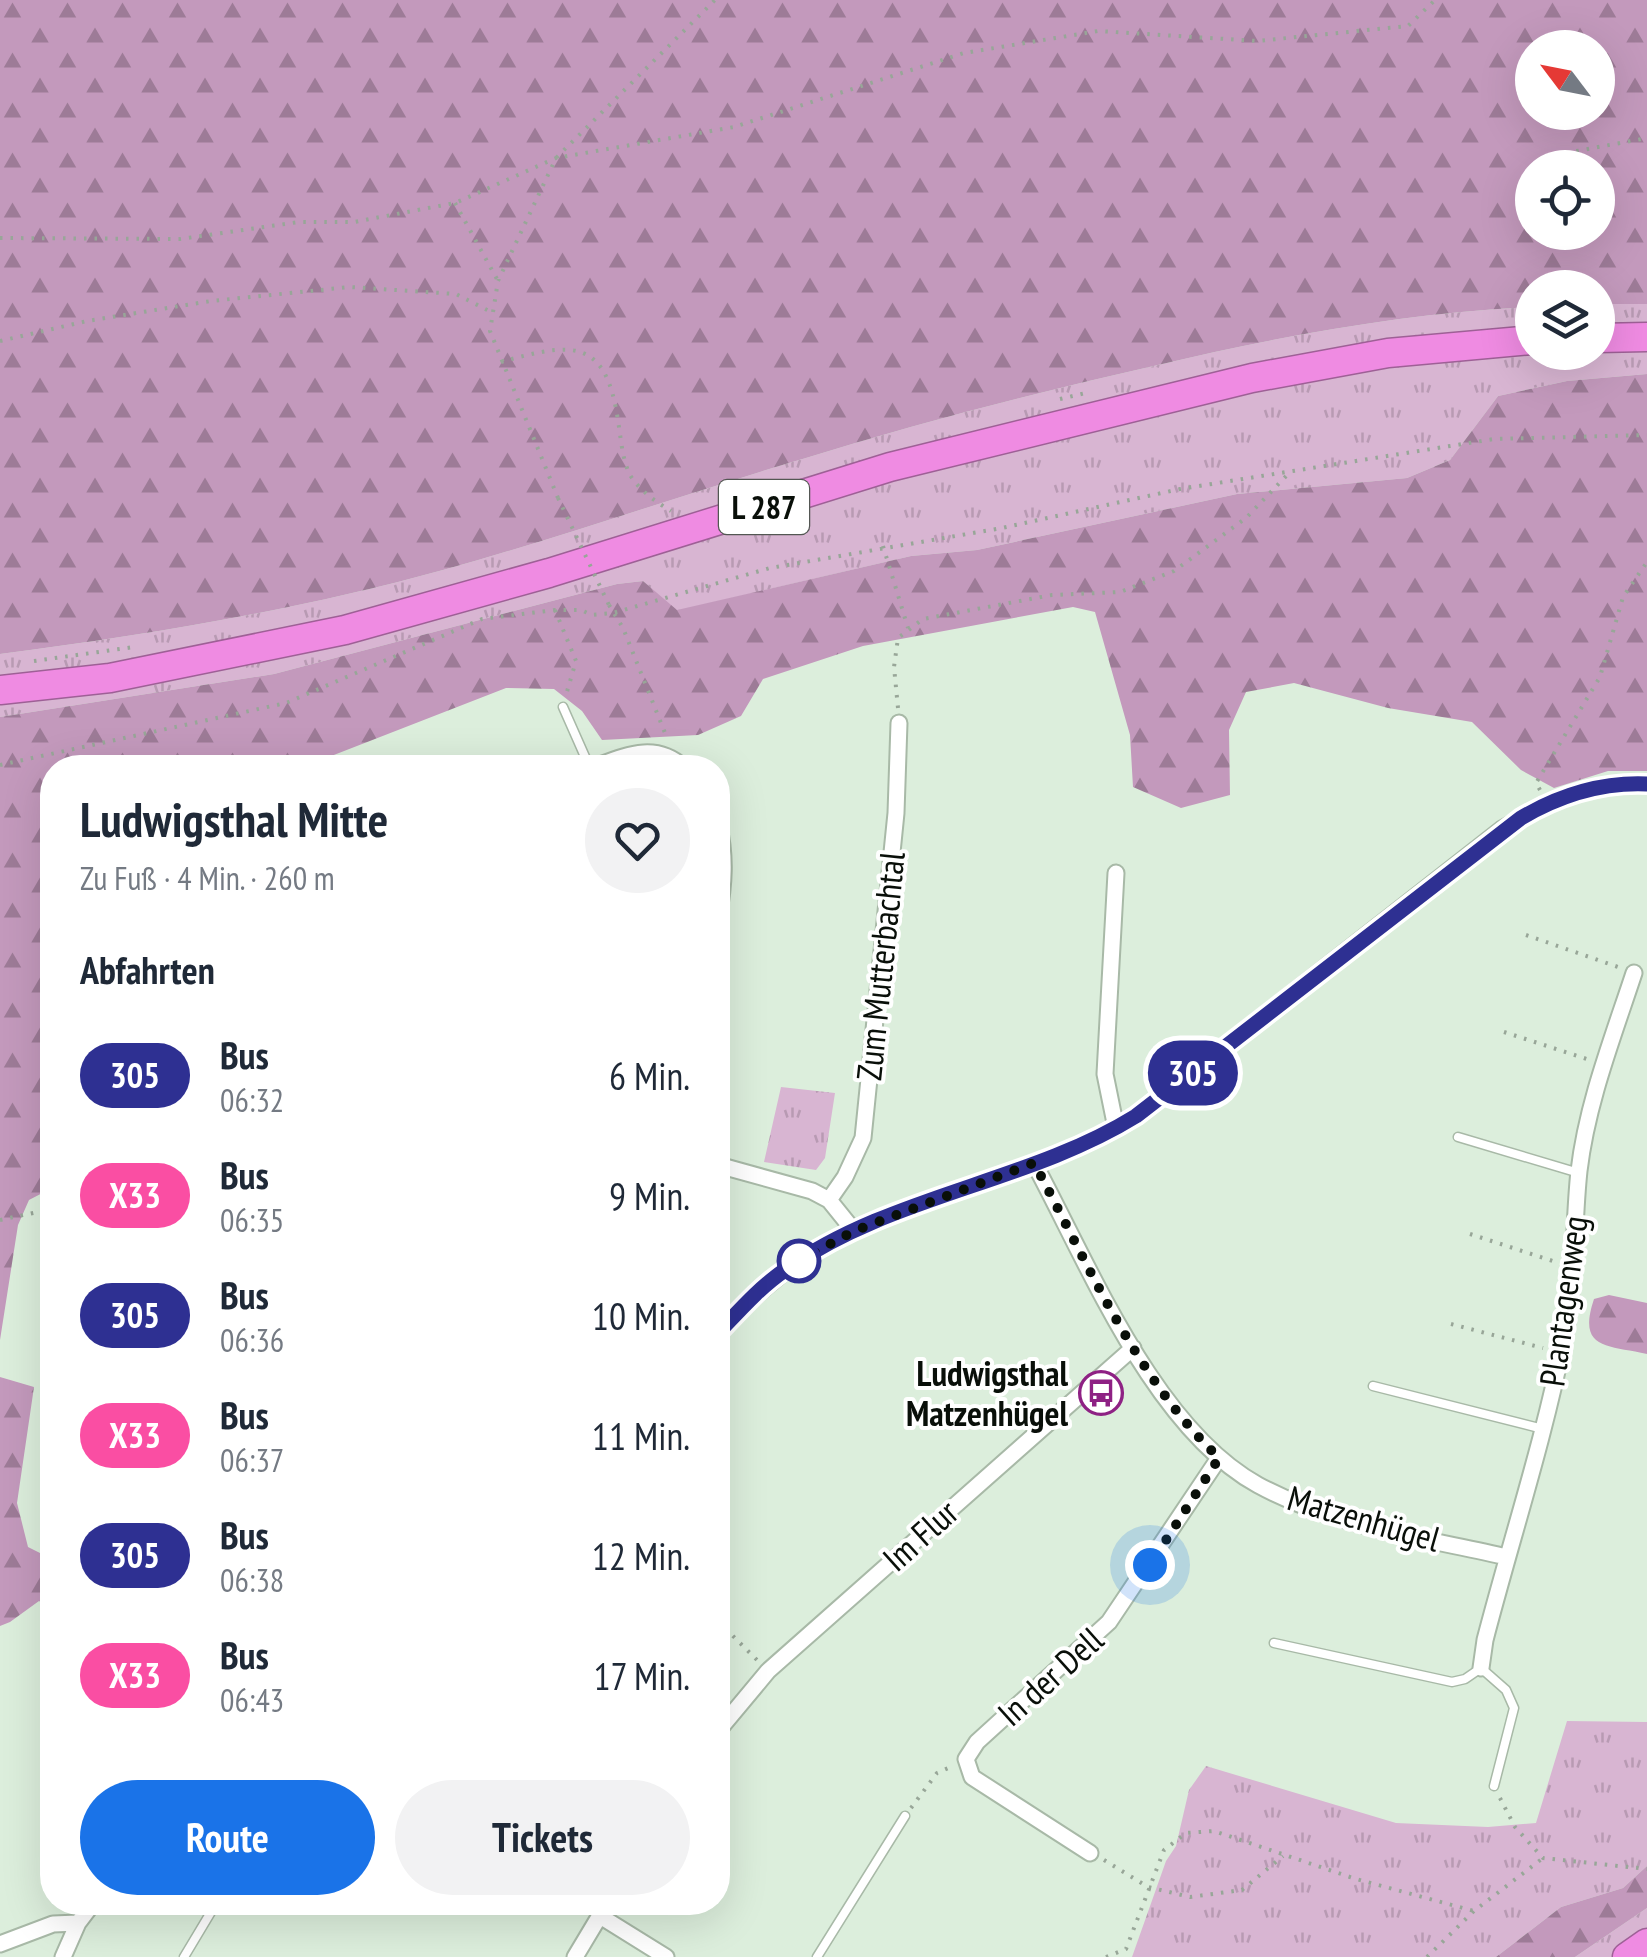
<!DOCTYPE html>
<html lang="de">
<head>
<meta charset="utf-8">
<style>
  body { margin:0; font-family:"PT Sans Narrow",sans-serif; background:#f2f2f3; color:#1f2937; height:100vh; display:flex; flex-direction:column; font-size:38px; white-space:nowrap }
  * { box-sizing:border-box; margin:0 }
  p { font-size:32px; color:#747a83 }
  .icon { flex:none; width:55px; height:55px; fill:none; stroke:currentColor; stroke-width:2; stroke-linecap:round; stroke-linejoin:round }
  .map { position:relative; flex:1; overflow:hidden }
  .sheet { position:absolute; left:40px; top:755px; width:690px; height:1160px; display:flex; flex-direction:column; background:#fff; border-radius:40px; box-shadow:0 10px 40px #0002 }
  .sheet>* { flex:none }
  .badge { padding:0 20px; border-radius:32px; font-size:35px; line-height:65px }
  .needle { width:65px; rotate:302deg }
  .buttons { position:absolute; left:1515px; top:30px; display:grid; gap:20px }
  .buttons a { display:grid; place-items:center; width:100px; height:100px; border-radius:50%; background:#fff; box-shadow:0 10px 40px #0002; font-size:50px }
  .you { position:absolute; width:50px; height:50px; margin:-25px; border:8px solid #fff; border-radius:50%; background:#1a73e8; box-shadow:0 0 0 15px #1a73e833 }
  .map>.badge { position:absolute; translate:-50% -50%; box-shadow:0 0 0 5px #fff }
  h2 { padding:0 40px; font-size:38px; line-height:90px }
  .round { display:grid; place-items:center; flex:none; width:105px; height:105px; border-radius:52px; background:#f2f2f3 }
  .summary { display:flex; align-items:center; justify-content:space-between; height:170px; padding:0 40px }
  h1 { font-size:48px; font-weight:600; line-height:75px }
  .action { display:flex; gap:20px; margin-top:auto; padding:20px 40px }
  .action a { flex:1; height:115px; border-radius:60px; background:#1a73e8; color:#fff; font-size:40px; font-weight:600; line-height:115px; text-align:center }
  .action a+a { background:#f2f2f3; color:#1f2937 }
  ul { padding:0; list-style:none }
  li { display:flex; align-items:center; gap:30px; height:120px; padding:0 40px }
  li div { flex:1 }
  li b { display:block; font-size:38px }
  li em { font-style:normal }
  li .badge { min-width:110px; font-weight:700; text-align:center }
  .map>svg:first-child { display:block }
  .grass { fill:url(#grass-tufts) }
  .forest { fill:url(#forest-firs); fill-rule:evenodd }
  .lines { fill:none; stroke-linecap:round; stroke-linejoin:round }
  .lane-casing { stroke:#a8b9a7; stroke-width:11 }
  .street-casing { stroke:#a8b9a7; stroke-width:19 }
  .highway-casing { stroke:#9e6096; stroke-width:31 }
  .path { stroke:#98a698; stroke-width:4; stroke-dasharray:2.5 8; stroke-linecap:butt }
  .lane { stroke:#fff; stroke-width:8 }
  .street { stroke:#fff; stroke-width:15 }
  .highway { stroke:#ef8be2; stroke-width:28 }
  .path-bridge { stroke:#98a698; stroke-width:4; stroke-dasharray:2.5 8; stroke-linecap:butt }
  .line-casing { stroke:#fff; stroke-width:22 }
  .line { stroke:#2e3092; stroke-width:15 }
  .walk { stroke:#090f09; stroke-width:10; stroke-dasharray:0 18 }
  .stop-dot { fill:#fff; stroke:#2e3092; stroke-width:5 }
  .labels { text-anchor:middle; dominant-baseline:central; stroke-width:8; stroke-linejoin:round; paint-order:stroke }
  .shield { fill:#fff; stroke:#535753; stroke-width:2.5 }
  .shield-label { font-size:32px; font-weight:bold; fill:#090f09 }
  .street-label { font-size:35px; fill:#090f09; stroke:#fff }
  .poi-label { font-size:35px; font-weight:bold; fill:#090f09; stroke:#fff; text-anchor:end }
</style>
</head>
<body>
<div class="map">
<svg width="1647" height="1957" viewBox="0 0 1647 1957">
  <defs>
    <pattern id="grass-tufts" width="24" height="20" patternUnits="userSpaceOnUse" patternTransform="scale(2.5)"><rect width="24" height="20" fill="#d8b5d2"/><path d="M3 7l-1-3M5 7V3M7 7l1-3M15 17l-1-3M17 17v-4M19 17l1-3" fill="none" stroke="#b89ab3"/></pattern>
    <pattern id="forest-firs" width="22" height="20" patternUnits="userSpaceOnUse" patternTransform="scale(2.5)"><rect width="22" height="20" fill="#c399bc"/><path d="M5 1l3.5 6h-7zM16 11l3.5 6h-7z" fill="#9d7b97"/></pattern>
  </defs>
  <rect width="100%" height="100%" fill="#dceedc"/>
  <path class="grass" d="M1598,304h49v70l-80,7 -69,15 -48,64 -43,18 -170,16 -260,56 -66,6 -235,55 -33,-30 -26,3 -343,90 -274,43v-63c149,-19 298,-44 443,-84 122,-34 242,-76 363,-112 116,-36 233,-66 352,-93 122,-29 248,-52 374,-58v45h66z
    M781,1087l54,6 -10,65 -9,12 -52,-8z
    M1567,1721l80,1v144l-24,22 -62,19 -65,50h-364l34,-96 10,-15 13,-56 17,-24 190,57 92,4 48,-4z
    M1647,1908v49h-72z"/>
  <path class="forest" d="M0,0h1647v304h-49v-16h-66v19c-126,6 -252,29 -374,58 -119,27 -236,57 -352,93 -121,36 -241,78 -363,112 -145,40 -294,65 -443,84zM1532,48h66v64h-66zM1532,168h66v64h-66z
    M1647,374v397h-39l-54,17 -33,-18 -49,-48 -84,-14 -94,-25 -48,9 -17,38 1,65 -49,13 -48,-21 -3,-52 -35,-123 -22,-5 -210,39 -100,33 -22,37 -43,19 -96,5 -20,-29 -28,-22 -48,-1 -203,79 -251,1v420l-23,12 -11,25 -18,115v-623l274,-43 343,-90 26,-3 34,29 234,-54 66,-6 260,-56 170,-16 43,-18 48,-64 69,-15z
    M1609,1295l38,8v51c-40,-9 -70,-4 -53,-55z
    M0,1377l34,10 -17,116 11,44 24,12v50l-13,-8 -29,21 -10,4z
    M1647,1866v42l-72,49h-79l65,-50 62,-19z"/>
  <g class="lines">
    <g class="lane-casing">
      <path id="lane" d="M563,707l27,61
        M1458,1137l121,36
        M1373,1386l170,43
        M1274,1643l178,39 13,-3 16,-11 25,22 8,18 -20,78
        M184,1957l33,-55
        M817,1957l88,-141"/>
    </g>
    <g class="street-casing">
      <path id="street" d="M592,768c33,-12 63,-27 92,0
        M718,823c8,33 6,61 0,95
        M1116,1128l-11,-54 11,-201
        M1034,1163c55,102 120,265 224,322 75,41 166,53 249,72
        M718,1165l94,26 17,9 25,31
        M829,1200l16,-23 18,-39 33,-325 3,-90
        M718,1333c32,-34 65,-64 106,-88 98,-55 217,-69 313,-130l365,-286c46,-27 91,-48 145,-45
        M1481,1668l4,-28c26,-100 59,-200 79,-302 12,-56 9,-111 15,-167 8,-68 34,-134 55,-198
        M718,1731l50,-60 365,-323
        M1090,1853l-118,-76 -6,-18 11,-17 132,-120 110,-164
        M600,1916l66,41
        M0,1944l53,-20 25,-1
        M63,1957l15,-34 16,-21
        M575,1957l33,-55"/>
    </g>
    <g class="highway-casing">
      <path id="highway" d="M1598,338l49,-1
        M0,690l110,-12 235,-48 204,-57 341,-106 362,-89 136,-25 144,-13
        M1627,1957l20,-14"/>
    </g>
    <path class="path" d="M1566,153l81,-15
      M455,203l43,78
      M0,238l180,1 119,-17h55l101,-19 101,-45 178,-31 230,-74 134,-22 159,10 151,-15 27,-26
      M0,341l87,-20 124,-20 139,-14 106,7 35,18
      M501,362c71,-20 105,-25 117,59 3,17 4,38 12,54 9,15 26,27 41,36
      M1060,399l30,-7
      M558,498l-68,-167 8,-50 58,-123 159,-158
      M883,546l25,82
      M609,605l14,23 44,110
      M555,610l21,51 -10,34
      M34,661l100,-14
      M898,708l-4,-41 4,-29 25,-19 129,-24 68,-3 54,-21 72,-53 43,-45
      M0,765l286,-62 196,-84 73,-9h26l11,5 21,-2 157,-45 232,-40 178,-39 314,-50 153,-4
      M1540,790l-4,-7 64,-106 23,-80 24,-35
      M1526,935l95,33
      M1504,1032l86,28
      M0,1220l52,-11
      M1470,1234l86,28
      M1451,1324l92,24
      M718,1621l39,39
      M1500,1798l15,29 28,31 104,11
      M911,1808l26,-35 16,-7
      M1104,1860l44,27 42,10 52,-7 41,-34
      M1106,1957l20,-8 38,-99 22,-17 28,-2 142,48 118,32
      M1427,1957l47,-46 69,-53"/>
    <use href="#lane" class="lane"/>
    <use href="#street" class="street"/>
    <use href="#highway" class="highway"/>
    <path class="path-bridge" d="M558,498l51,107"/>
  </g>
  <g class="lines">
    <g class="line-casing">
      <path id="line" d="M718,1333c21,-22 42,-46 67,-63 105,-75 243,-87 351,-154l385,-298c39,-23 81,-36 126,-34"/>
    </g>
    <use href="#line" class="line"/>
    <path class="walk" d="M799,1261l55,-30 180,-68c55,102 101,214 185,295l-69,107"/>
  </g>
  <defs>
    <g id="bus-ring" transform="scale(2.25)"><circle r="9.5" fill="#fff" stroke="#8e2184" stroke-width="1.5"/><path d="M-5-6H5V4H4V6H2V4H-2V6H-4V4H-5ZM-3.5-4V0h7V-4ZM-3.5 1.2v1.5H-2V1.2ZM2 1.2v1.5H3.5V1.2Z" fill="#8e2184"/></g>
  </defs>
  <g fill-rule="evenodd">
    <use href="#bus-ring" x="1101" y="1393"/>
  </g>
  <circle class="stop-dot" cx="799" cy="1261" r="20"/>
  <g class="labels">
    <rect class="shield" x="719" y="480" width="90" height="54" rx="8"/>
    <g class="shield-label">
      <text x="764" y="507">L 287</text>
    </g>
    <g class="street-label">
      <text transform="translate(880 966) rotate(-84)">Zum Mutterbachtal</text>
      <text transform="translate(1563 1301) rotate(-82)">Plantagenweg</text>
      <text transform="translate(1364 1518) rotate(16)">Matzenhügel</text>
      <text transform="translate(920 1535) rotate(-42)">Im Flur</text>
      <text transform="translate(1050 1676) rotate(-42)">In der Dell</text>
    </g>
    <g class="poi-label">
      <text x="1068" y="1373">Ludwigsthal<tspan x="1068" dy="40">Matzenhügel</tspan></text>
    </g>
  </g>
</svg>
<div class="buttons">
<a><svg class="needle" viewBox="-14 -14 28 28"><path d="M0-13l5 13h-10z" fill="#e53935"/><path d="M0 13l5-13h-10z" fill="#747a83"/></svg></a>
<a><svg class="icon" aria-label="locate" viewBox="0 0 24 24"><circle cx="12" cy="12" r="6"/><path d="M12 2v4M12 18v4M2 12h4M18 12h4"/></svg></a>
<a><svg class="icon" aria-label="layers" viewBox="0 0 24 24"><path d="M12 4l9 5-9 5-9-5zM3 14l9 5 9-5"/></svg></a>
</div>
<div class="you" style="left:1150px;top:1565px"></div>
<b class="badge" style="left:1193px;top:1073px;background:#2e3092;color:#fff">305</b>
<section class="sheet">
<div class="summary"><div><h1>Ludwigsthal Mitte</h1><p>Zu Fuß · 4 Min. · 260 m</p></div><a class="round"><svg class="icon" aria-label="heart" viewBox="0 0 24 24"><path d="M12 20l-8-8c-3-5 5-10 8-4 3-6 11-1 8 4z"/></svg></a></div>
<h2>Abfahrten</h2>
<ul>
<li><span class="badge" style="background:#2e3092;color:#fff">305</span><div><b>Bus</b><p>06:32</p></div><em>6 Min.</em></li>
<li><span class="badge" style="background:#fa4ea3;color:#fff">X33</span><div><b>Bus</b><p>06:35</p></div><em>9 Min.</em></li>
<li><span class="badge" style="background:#2e3092;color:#fff">305</span><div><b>Bus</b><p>06:36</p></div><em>10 Min.</em></li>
<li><span class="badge" style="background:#fa4ea3;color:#fff">X33</span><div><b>Bus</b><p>06:37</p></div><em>11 Min.</em></li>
<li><span class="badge" style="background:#2e3092;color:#fff">305</span><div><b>Bus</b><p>06:38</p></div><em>12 Min.</em></li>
<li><span class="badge" style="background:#fa4ea3;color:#fff">X33</span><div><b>Bus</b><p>06:43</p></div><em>17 Min.</em></li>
</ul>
<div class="action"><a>Route</a><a>Tickets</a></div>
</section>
</div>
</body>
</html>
